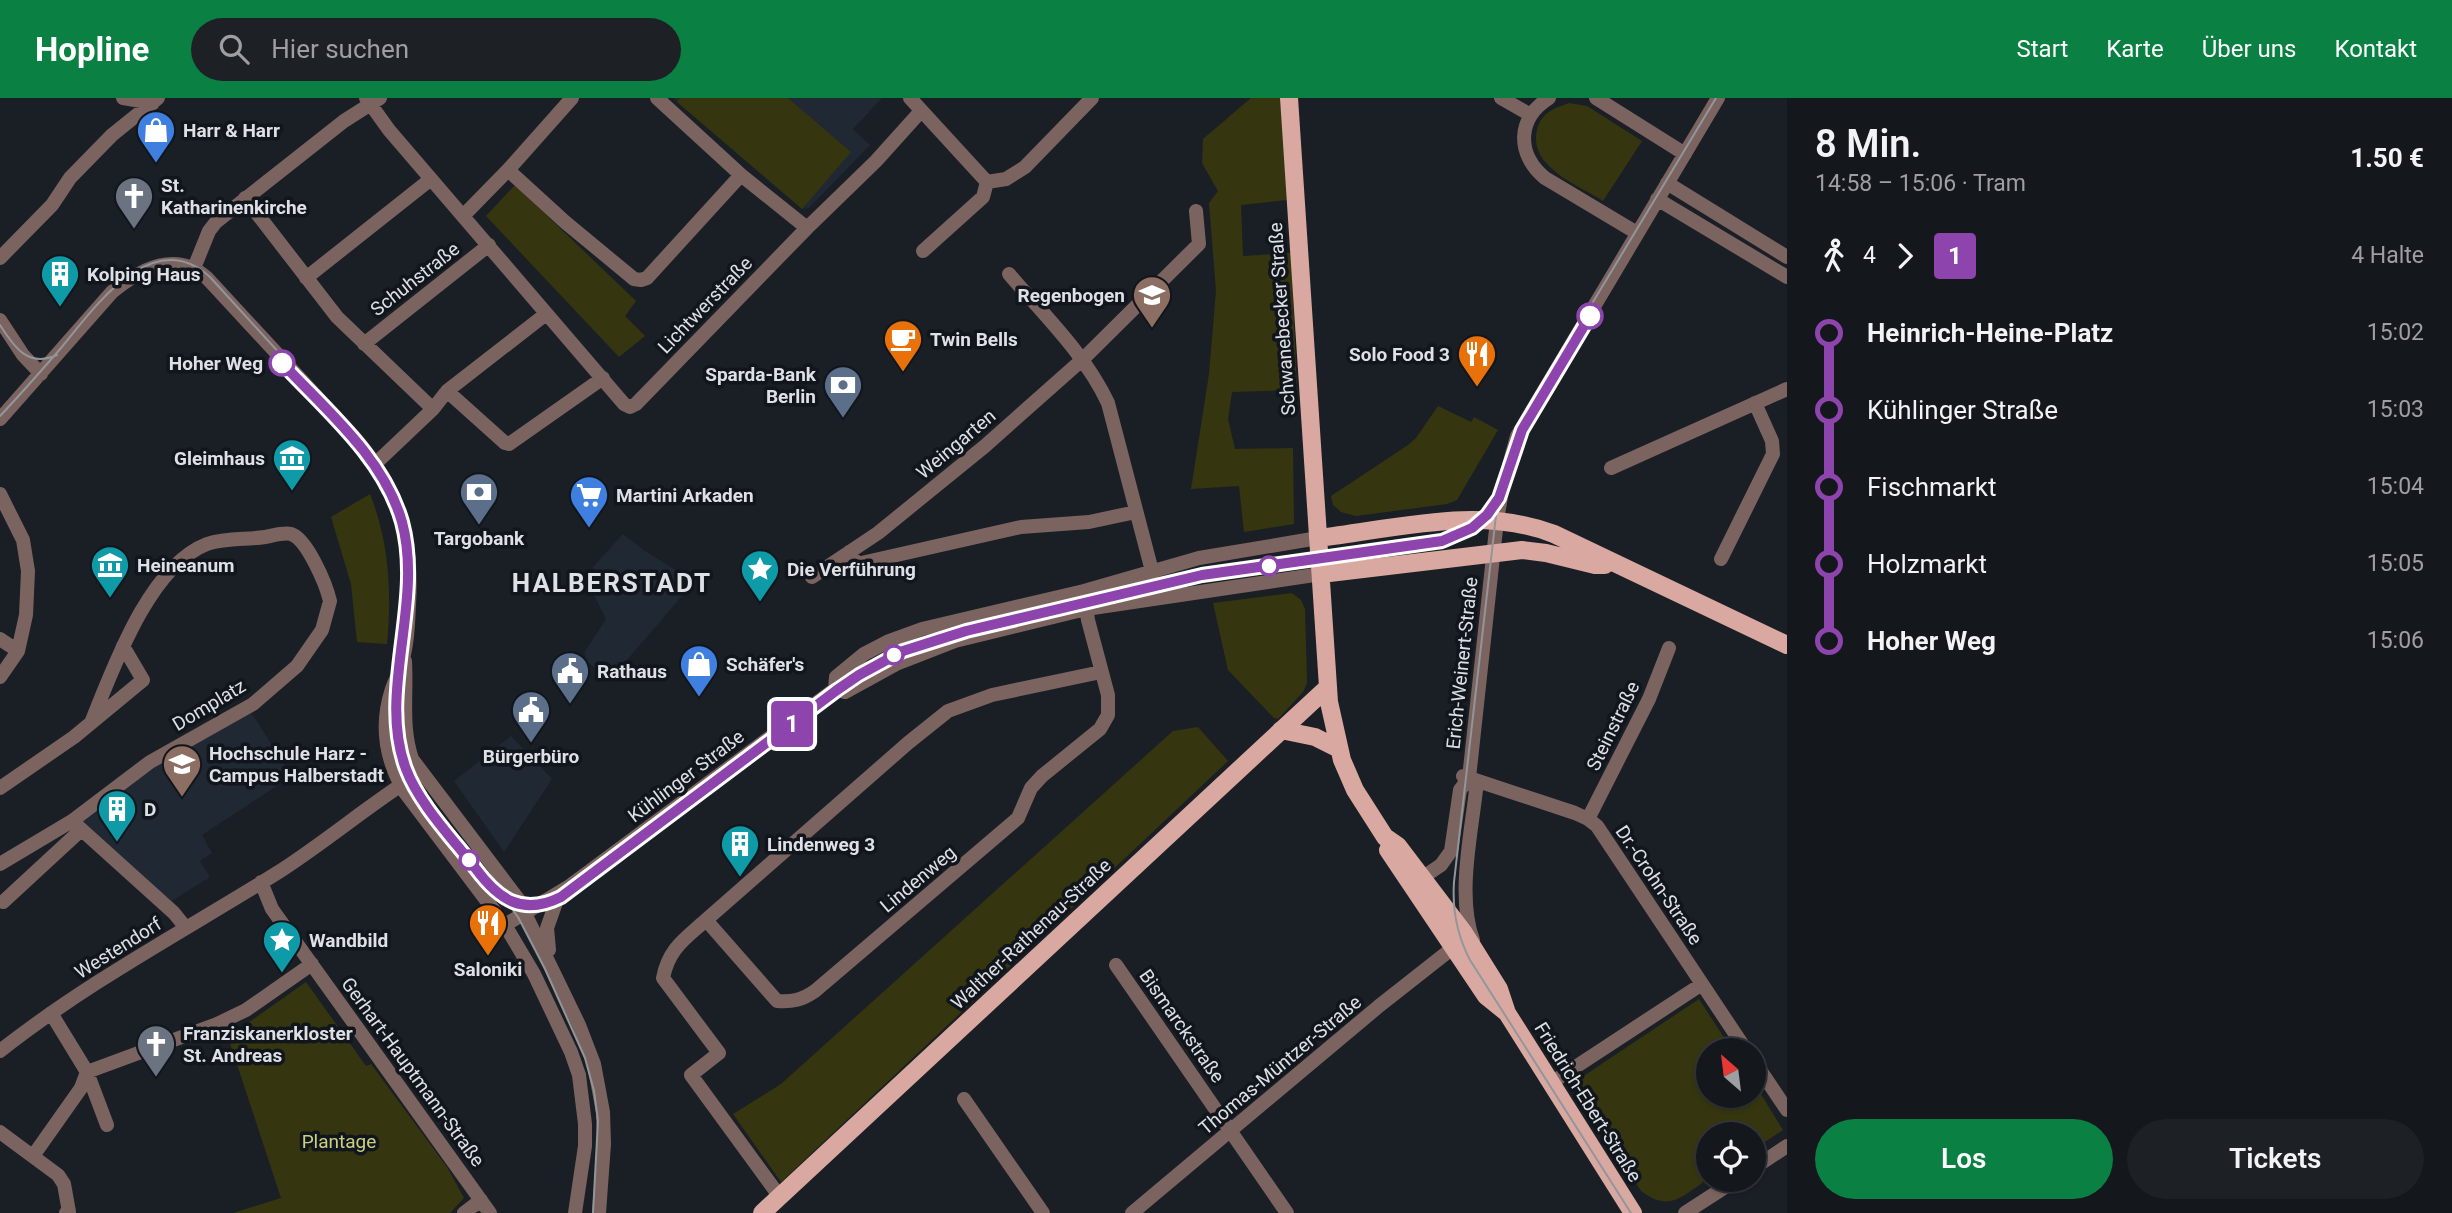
<!DOCTYPE html>
<html lang="de">
<head>
<meta charset="utf-8">
<style>
  body { margin:0; font-family:Roboto,sans-serif; background:#1d2025; color:#f1f3f6; height:100vh; display:flex; flex-direction:column; font-size:26px; white-space:nowrap }
  * { box-sizing:border-box; margin:0 }
  p { font-size:23px; color:#9d9fa3 }
  .icon { flex:none; width:38px; height:38px; fill:none; stroke:currentColor; stroke-width:2; stroke-linecap:round; stroke-linejoin:round }
  .map { position:relative; flex:1; overflow:hidden }
  .details { display:flex; flex-direction:column; background:#14171c; width:665px }
  .details>* { flex:none }
  .badge { padding:0 14px; border-radius:5px; font-size:24px; line-height:46px }
  .needle { width:46px; rotate:332deg }
  .tools { position:absolute; left:1696px; top:940px; display:grid; gap:14px }
  .tools a { display:grid; place-items:center; width:70px; height:70px; border-radius:50%; background:#14171c; box-shadow:0 2px 5px #0004,0 0 0 2px #33363b; font-size:35px }
  .map>.badge { position:absolute; translate:-50% -50%; box-shadow:0 0 0 4px #fff }
  .legs { display:flex; align-items:center; gap:10px; height:77px; padding:0 28px; font-size:23px }
  .legs p { margin-inline-start:auto }
  .summary { display:flex; align-items:center; justify-content:space-between; height:119px; padding:0 28px }
  h1 { font-size:38px; font-weight:600; line-height:52px }
  .action { display:flex; gap:14px; margin-top:auto; padding:14px 28px }
  .action a { flex:1; height:80px; border-radius:42px; background:#0b8043; color:#fff; font-size:28px; font-weight:600; line-height:80px; text-align:center }
  .action a+a { background:#1d2025; color:#f1f3f6 }
  ul { padding:0 28px; list-style:none }
  li { display:flex; align-items:center; gap:24px; height:77px; font-size:26px }
  li i { display:grid; place-items:center; width:10px; height:100%; margin:0 9px; background:currentColor }
  li i::after { content:''; width:18px; height:18px; margin:-9px; border:5px solid; border-radius:50%; background:#14171c }
  li p { margin-inline-start:auto }
  li:first-child i { background:linear-gradient(#0000 50%,currentColor 0) }
  li:last-child i { background:linear-gradient(currentColor 50%,#0000 0) }
  header { display:flex; align-items:center; gap:42px; box-sizing:border-box; height:98px; padding:0 35px; background:#0b8043; color:#fff }
  header strong { font-size:33px }
  nav { display:flex; gap:38px; margin-inline-start:auto; font-size:24px }
  .search { width:490px; height:63px; background:#1d2025; display:flex; align-items:center; gap:18px; box-sizing:border-box; padding:0 24px; border-radius:38px; color:#9d9fa3; font-size:26px }
  main { display:flex; flex:1; min-height:0 }
  .map>svg:first-child { display:block }
  .built { fill:#1f2833 }
  .green { fill:#353610 }
  .lines { fill:none; stroke-linecap:round; stroke-linejoin:round }
  .minor { stroke:#7b6460; stroke-width:14 }
  .major { stroke:#d9a9a1; stroke-width:18 }
  .tram { stroke:#92969b; stroke-width:2 }
  .line-1-casing { stroke:#fff; stroke-width:16 }
  .line-1 { stroke:#8e44ad; stroke-width:10 }
  .stop-1-dot { fill:#fff; stroke:#8e44ad; stroke-width:3.5 }
  .labels { text-anchor:middle; dominant-baseline:central; stroke-width:7; stroke-linejoin:round; paint-order:stroke }
  .poi-label { font-size:19px; font-weight:bold; fill:#dde0e5; stroke:#11161c; text-anchor:start }
  .street-label { font-size:19px; fill:#dde0e5; stroke:#11161c }
  .stop-label { font-size:19px; font-weight:bold; fill:#dde0e5; stroke:#11161c; text-anchor:end }
  .park-label { font-size:19px; fill:#cccf83; stroke:#11161c }
  .district-label { font-size:26px; font-weight:bold; letter-spacing:2px; fill:#dde0e5; stroke:#11161c }
</style>
</head>
<body>
<header>
<strong>Hopline</strong>
<div class="search"><svg class="icon" aria-label="search" viewBox="0 0 24 24"><circle cx="10" cy="10" r="6"/><path d="M15 15l6 6"/></svg>Hier suchen</div>
<nav><a>Start</a><a>Karte</a><a>Über uns</a><a>Kontakt</a></nav>
</header>
<main>
<div class="map">
<svg width="1787" height="1115" viewBox="0 0 1787 1115">
  <rect width="100%" height="100%" fill="#1a1f25"/>
  <path class="built" d="M673,0h209l-29,31 17,16 -61,63 -7,1z
    M623,436l22,17 49,31 -85,99 -21,-19 -4,-9 22,-34 -20,-39 7,-8v-5z
    M249,611l43,67 -90,59 10,18 -12,8 10,16 -38,24 -37,-29 -58,-51 75,-57z
    M511,638l41,43 -48,73 -50,-71z"/>
  <path class="green" d="M680,0h108l63,54 -49,57 -125,-107z
    M1251,0h29l7,102 -46,5 2,51 48,-3 6,137 -65,2 -4,27 7,30 58,-1 1,76 -50,8 -5,-46 -48,3 18,-115 7,-83 -7,-88 9,-12 -16,-28 1,-24z
    M1569,5l18,3 55,35 -39,60c-25,-16 -75,-34 -66,-71 4,-17 17,-22 32,-27z
    M515,87l121,116 -11,15 20,20 -26,21 -133,-141z
    M1438,308l33,16 3,-5 24,13 -41,70 -10,4 -91,12 -15,-4 -8,-7 -2,-9 77,-51 8,-7z
    M370,396c19,48 22,98 17,150l-30,-2 -6,-58 -20,-67z
    M1292,495l9,7 4,9 2,74 -4,9 -25,27 -4,-1 -46,-48 -15,-67z
    M1198,629l30,34 -447,421 -48,-68 48,-30 392,-353z
    M306,884l60,84 5,-2 76,103 17,31 -14,15h-217l48,-15 -53,-161z
    M1699,901l33,51h-24v46h46v-13l29,47 -29,19v-15h-46v45c-26,17 -38,34 -67,12l-68,-108z"/>
  <g class="lines">
    <path class="minor" d="M123,0l30,5
      M366,0l23,32 235,274 6,3 6,-3 171,-176 69,-67 45,-50
      M657,0l84,77 66,53
      M910,0l77,84 19,-3 19,-12 67,-69
      M1501,0l28,16
      M1549,0c-32,20 -33,56 -4,80l92,55
      M1596,0l89,56
      M508,72l57,52 69,57 7,1 6,-2 94,-103
      M1667,85l120,74
      M245,100l92,119 96,92 14,-18 58,52 4,1 94,-66
      M1657,101l130,78
      M464,117l44,-45 64,-72
      M923,153l60,-54 4,-15
      M0,160l52,-53 18,-27 42,-43 46,-37
      M194,170l15,-37 7,-9 128,-101 36,-23
      M1009,176c35,41 76,80 99,129l44,168 4,26
      M306,180l125,-99
      M0,222l23,35 18,19
      M364,246l125,-99
      M447,293l99,-77
      M0,321l112,-127c28,-23 64,-42 95,-14l148,160c45,52 58,99 54,167 -1,18 -1,37 -6,53 -2,11 -7,20 -11,31 -12,36 -7,69 12,102l101,134 29,49 37,78 8,23 6,49v22l-10,67
      M375,366l58,-55
      M1611,370l176,-79
      M0,396l23,46 5,31 -2,44 -8,36 -18,26
      M849,454l8,12 164,-37 68,-5 47,-10
      M1721,461l52,-105 -1,-13 -17,-38
      M812,479l66,-44 107,-87 98,-87 116,-115 -3,-33
      M0,541l18,12
      M405,563c2,32 -4,66 7,98l106,140 61,126 15,39 9,48 1,32 -5,69
      M835,591l10,3 51,-28 59,-23 131,-32 235,-35
      M1463,678l112,37 13,6 9,7 149,224
      M1469,680l7,12c-5,45 -19,107 -3,150
      M0,690l74,-51 69,-57 -20,-34
      M1588,721l61,-120 20,-51
      M72,723l102,92 12,15
      M0,766l72,-43 78,-59 103,-58 44,-38 25,-36 8,-29c-4,-17 -23,-62 -39,-67 -8,-2 -19,2 -26,3 -20,3 -38,0 -58,7 -58,22 -94,125 -116,179
      M261,784l11,27 218,304
      M1416,784l25,-17 10,-14 9,-61 9,-12 28,-258 5,-29 15,-55 201,-338
      M3,804l78,-72
      M706,822l71,81c16,1 25,-1 38,-10l203,-173 13,-30 11,-12 58,-47 8,-14v-20l-20,-75 -4,-29
      M505,827l63,-38 267,-198 1,-12 28,-23 25,-13 33,-12 162,-38 115,-33 119,-20
      M549,852l-2,-22 12,-34
      M1116,867l171,248
      M51,915l36,59 20,53
      M0,953c86,-68 184,-120 277,-178 50,-32 94,-70 144,-101
      M1754,963l33,49
      M87,974l130,-48 29,-14 66,-46
      M1551,985l151,-99
      M964,1001l79,114
      M0,1034l58,43 6,9 5,28 -3,1
      M33,1058l48,-68 6,-16
      M1754,1070l33,-22
      M780,1099l-89,-122 28,-22 -56,-75c6,-30 22,-39 43,-58l202,-177 40,-32 44,-16 109,-23
      M464,1115l17,-13
      M1132,1115l247,-207 75,-59
      M1685,1115l51,-33"/>
    <path class="major" d="M1289,0l40,604 13,58 13,30 30,47 13,9 66,87 35,56 8,24 126,200
      M1318,440c77,-9 162,-33 236,-4l233,111
      M1321,476l201,-24 24,3 49,12h10
      M1281,632l34,7 24,12
      M1388,752l98,146 21,17
      M762,1115l566,-526"/>
    <path class="tram" d="M0,227c14,22 28,43 57,30
      M0,318c21,-22 41,-45 61,-68 33,-40 91,-124 149,-71l153,168c22,28 41,59 47,95 5,38 1,80 -4,118 -4,31 -9,65 0,96 3,14 11,26 18,38l94,125 27,52 40,89 9,33 4,30 -5,92
      M504,800c19,10 38,9 57,-2l276,-206 22,-15 44,-24 63,-20 236,-56 240,-34c23,-6 42,-20 55,-40
      M1631,1115l-161,-253c-13,-25 -18,-49 -16,-78l44,-384 16,-61 15,-29 187,-310"/>
  </g>
  <g class="lines">
    <g class="line-1-casing">
      <path id="line-1" d="M282,265c44,47 102,95 120,159 22,81 -25,171 4,247 13,35 47,70 70,100 23,31 47,47 85,28l276,-207 22,-15 44,-24 63,-20 236,-56 240,-34 30,-13 15,-13 12,-17 23,-68 68,-114"/>
    </g>
    <use href="#line-1" class="line-1"/>
  </g>
  <defs>
    <g id="shop-pin" transform="scale(2.0125)"><path d="M0 17L-7.5 6A9.5 9.5 0 1 1 7.5 6Z" fill="#3f7fe0" stroke="#11161c"/><path d="M-5-2.5h2.3a2.7 3.5 0 0 1 5.4 0H5L5.5 6h-11ZM-1.5-2.5h3a1.5 2.3 0 0 0-3 0Z" fill="#fff"/></g>
    <g id="church-pin" transform="scale(2.0125)"><path d="M0 17L-7.5 6A9.5 9.5 0 1 1 7.5 6Z" fill="#6b7280" stroke="#11161c"/><path d="M-1.2-6h2.4v3.5h3.3v2.4h-3.3V6h-2.4V-.1h-3.3v-2.4h3.3Z" fill="#fff"/></g>
    <g id="building-pin" transform="scale(2.0125)"><path d="M0 17L-7.5 6A9.5 9.5 0 1 1 7.5 6Z" fill="#0f9aa8" stroke="#11161c"/><path d="M-4-6H4V6H1V3H-1V6H-4ZM-2.5-4.3h1.7v1.8h-1.7ZM.8-4.3h1.7v1.8H.8ZM-2.5-1h1.7V.8h-1.7ZM.8-1h1.7V.8H.8Z" fill="#fff"/></g>
    <g id="school-pin" transform="scale(2.0125)"><path d="M0 17L-7.5 6A9.5 9.5 0 1 1 7.5 6Z" fill="#8d6e63" stroke="#11161c"/><path d="M0-5L7-2L0 1L-7-2ZM-4 1L0 2.5L4 1V4Q0 6-4 4Z" fill="#fff"/></g>
    <g id="cafe-pin" transform="scale(2.0125)"><path d="M0 17L-7.5 6A9.5 9.5 0 1 1 7.5 6Z" fill="#e8710a" stroke="#11161c"/><path d="M-5.5-4.5H6V0H3Q3 3.5 0 3.5H-2.5Q-5.5 3.5-5.5 0ZM3-3.2v2h1.7v-2ZM-6 4.5H4V6H-6Z" fill="#fff"/></g>
    <g id="restaurant-pin" transform="scale(2.0125)"><path d="M0 17L-7.5 6A9.5 9.5 0 1 1 7.5 6Z" fill="#e8710a" stroke="#11161c"/><path d="M-5-6h1v4h1v-4h1v4h1v-4h1v5L-1.5 .5V6h-2V.5L-5-1ZM5-6V6H3V1.5H1.5Q1.5-4 5-6Z" fill="#fff"/></g>
    <g id="bank-pin" transform="scale(2.0125)"><path d="M0 17L-7.5 6A9.5 9.5 0 1 1 7.5 6Z" fill="#5c6f8a" stroke="#11161c"/><path d="M-6-4H6V4H-6ZM0-2.3a2.3 2.3 0 1 0 0 4.6a2.3 2.3 0 1 0 0-4.6Z" fill="#fff"/></g>
    <g id="museum-pin" transform="scale(2.0125)"><path d="M0 17L-7.5 6A9.5 9.5 0 1 1 7.5 6Z" fill="#0f9aa8" stroke="#11161c"/><path d="M0-6L6-3V-2H-6V-3ZM-5-1h2V3h-2ZM-1-1h2V3h-2ZM3-1h2V3H3ZM-6 4H6V6H-6Z" fill="#fff"/></g>
    <g id="supermarket-pin" transform="scale(2.0125)"><path d="M0 17L-7.5 6A9.5 9.5 0 1 1 7.5 6Z" fill="#3f7fe0" stroke="#11161c"/><path d="M-6-5.5h2.5l.6 2H6L4.5 2H-2.5L-4.4-4H-6ZM-1.5 3.2a1.3 1.3 0 1 0 .1 0ZM3 3.2a1.3 1.3 0 1 0 .1 0Z" fill="#fff"/></g>
    <g id="sight-pin" transform="scale(2.0125)"><path d="M0 17L-7.5 6A9.5 9.5 0 1 1 7.5 6Z" fill="#0f9aa8" stroke="#11161c"/><path d="M0-6L1.8-2.2L6-1.7L2.9 1.2L3.7 5.4L0 3.3L-3.7 5.4L-2.9 1.2L-6-1.7L-1.8-2.2Z" fill="#fff"/></g>
    <g id="civic-pin" transform="scale(2.0125)"><path d="M0 17L-7.5 6A9.5 9.5 0 1 1 7.5 6Z" fill="#5c6f8a" stroke="#11161c"/><path d="M-.6-6.5H3V-4.5H.6V-3L4-1V1h2V6H-6V1h2V-1L-.6-3ZM-1.2 2.5V6h2.4V2.5Z" fill="#fff"/></g>
    <g id="university-pin" transform="scale(2.0125)"><path d="M0 17L-7.5 6A9.5 9.5 0 1 1 7.5 6Z" fill="#8d6e63" stroke="#11161c"/><path d="M0-5L7-2L0 1L-7-2ZM-4 1L0 2.5L4 1V4Q0 6-4 4Z" fill="#fff"/></g>
  </defs>
  <g fill-rule="evenodd">
    <use href="#shop-pin" x="156" y="32"/>
    <use href="#church-pin" x="134" y="98"/>
    <use href="#building-pin" x="60" y="176"/>
    <use href="#school-pin" x="1152" y="197"/>
    <use href="#cafe-pin" x="903" y="241"/>
    <use href="#restaurant-pin" x="1477" y="256"/>
    <use href="#bank-pin" x="843" y="287"/>
    <use href="#museum-pin" x="292" y="360"/>
    <use href="#bank-pin" x="479" y="394"/>
    <use href="#supermarket-pin" x="589" y="397"/>
    <use href="#museum-pin" x="110" y="467"/>
    <use href="#sight-pin" x="760" y="471"/>
    <use href="#shop-pin" x="699" y="566"/>
    <use href="#civic-pin" x="570" y="573"/>
    <use href="#civic-pin" x="531" y="612"/>
    <use href="#university-pin" x="182" y="666"/>
    <use href="#building-pin" x="117" y="711"/>
    <use href="#building-pin" x="740" y="746"/>
    <use href="#restaurant-pin" x="488" y="825"/>
    <use href="#sight-pin" x="282" y="842"/>
    <use href="#church-pin" x="156" y="946"/>
  </g>
  <g class="stop-1-dot">
    <circle cx="1590" cy="218" r="12"/>
    <circle cx="282" cy="265" r="12"/>
    <circle cx="1269" cy="468" r="9"/>
    <circle cx="894" cy="557" r="9"/>
    <circle cx="469" cy="762" r="9"/>
  </g>
  <g class="labels">
    <g class="poi-label">
      <text x="183" y="32">Harr &amp; Harr</text>
      <text x="161" y="87">St.<tspan x="161" dy="22">Katharinenkirche</tspan></text>
      <text x="87" y="176">Kolping Haus</text>
      <text x="1125" y="197" text-anchor="end">Regenbogen</text>
      <text x="930" y="241">Twin Bells</text>
      <text x="1450" y="256" text-anchor="end">Solo Food 3</text>
      <text x="816" y="276" text-anchor="end">Sparda-Bank<tspan x="816" dy="22">Berlin</tspan></text>
      <text x="265" y="360" text-anchor="end">Gleimhaus</text>
      <text x="616" y="397">Martini Arkaden</text>
      <text x="479" y="440" text-anchor="middle">Targobank</text>
      <text x="137" y="467">Heineanum</text>
      <text x="787" y="471">Die Verführung</text>
      <text x="726" y="566">Schäfer's</text>
      <text x="597" y="573">Rathaus</text>
      <text x="209" y="655">Hochschule Harz -<tspan x="209" dy="22">Campus Halberstadt</tspan></text>
      <text x="531" y="658" text-anchor="middle">Bürgerbüro</text>
      <text x="144" y="711">D</text>
      <text x="767" y="746">Lindenweg 3</text>
      <text x="309" y="842">Wandbild</text>
      <text x="488" y="871" text-anchor="middle">Saloniki</text>
      <text x="183" y="935">Franziskanerkloster<tspan x="183" dy="22">St. Andreas</tspan></text>
    </g>
    <g class="street-label">
      <text transform="translate(415 181) rotate(-38)">Schuhstraße</text>
      <text transform="translate(705 207) rotate(-46)">Lichtwerstraße</text>
      <text transform="translate(1282 221) rotate(-94)">Schwanebecker Straße</text>
      <text transform="translate(956 346) rotate(-40)">Weingarten</text>
      <text transform="translate(1462 565) rotate(-84)">Erich-Weinert-Straße</text>
      <text transform="translate(209 607) rotate(-31)">Domplatz</text>
      <text transform="translate(1613 628) rotate(-64)">Steinstraße</text>
      <text transform="translate(686 678) rotate(-37)">Kühlinger Straße</text>
      <text transform="translate(918 781) rotate(-40)">Lindenweg</text>
      <text transform="translate(1659 787) rotate(56)">Dr.-Crohn-Straße</text>
      <text transform="translate(1031 836) rotate(-43)">Walther-Rathenau-Straße</text>
      <text transform="translate(118 850) rotate(-32)">Westendorf</text>
      <text transform="translate(1182 928) rotate(55)">Bismarckstraße</text>
      <text transform="translate(1280 967) rotate(-40)">Thomas-Müntzer-Straße</text>
      <text transform="translate(413 974) rotate(54)">Gerhart-Hauptmann-Straße</text>
      <text transform="translate(1588 1004) rotate(58)">Friedrich-Ebert-Straße</text>
    </g>
    <g class="stop-label">
      <text x="263" y="265">Hoher Weg</text>
    </g>
    <g class="park-label">
      <text x="339" y="1043">Plantage</text>
    </g>
    <g class="district-label">
      <text x="612" y="485">HALBERSTADT</text>
    </g>
  </g>
</svg>
<div class="tools">
<a><svg class="needle" viewBox="-14 -14 28 28"><path d="M0-13l5 13h-10z" fill="#e53935"/><path d="M0 13l5-13h-10z" fill="#9d9fa3"/></svg></a>
<a><svg class="icon" aria-label="locate" viewBox="0 0 24 24"><circle cx="12" cy="12" r="6"/><path d="M12 2v4M12 18v4M2 12h4M18 12h4"/></svg></a>
</div>
<b class="badge" style="left:792px;top:626px;background:#8e44ad;color:#fff">1</b>
</div>
<section class="details">
<div class="summary"><div><h1>8 Min.</h1><p>14:58 – 15:06 · Tram</p></div><b>1.50 €</b></div>
<div class="legs"><svg class="icon" aria-label="walk" viewBox="0 0 24 24"><circle cx="13" cy="4" r="2"/><path d="M13 8l-2 6 4 7M11 14l-3 7M7 12l3-4h3l4 4"/></svg>4<svg class="icon" aria-label="forward" viewBox="0 0 24 24"><path d="M9 5l7 7-7 7"/></svg><b class="badge" style="background:#8e44ad;color:#fff">1</b><p>4 Halte</p></div>
<ul>
<li><i style="color:#8e44ad"></i><b>Heinrich-Heine-Platz</b><p>15:02</p></li>
<li><i style="color:#8e44ad"></i><span>Kühlinger Straße</span><p>15:03</p></li>
<li><i style="color:#8e44ad"></i><span>Fischmarkt</span><p>15:04</p></li>
<li><i style="color:#8e44ad"></i><span>Holzmarkt</span><p>15:05</p></li>
<li><i style="color:#8e44ad"></i><b>Hoher Weg</b><p>15:06</p></li>
</ul>
<div class="action"><a>Los</a><a>Tickets</a></div>
</section>
</main>
</body>
</html>
